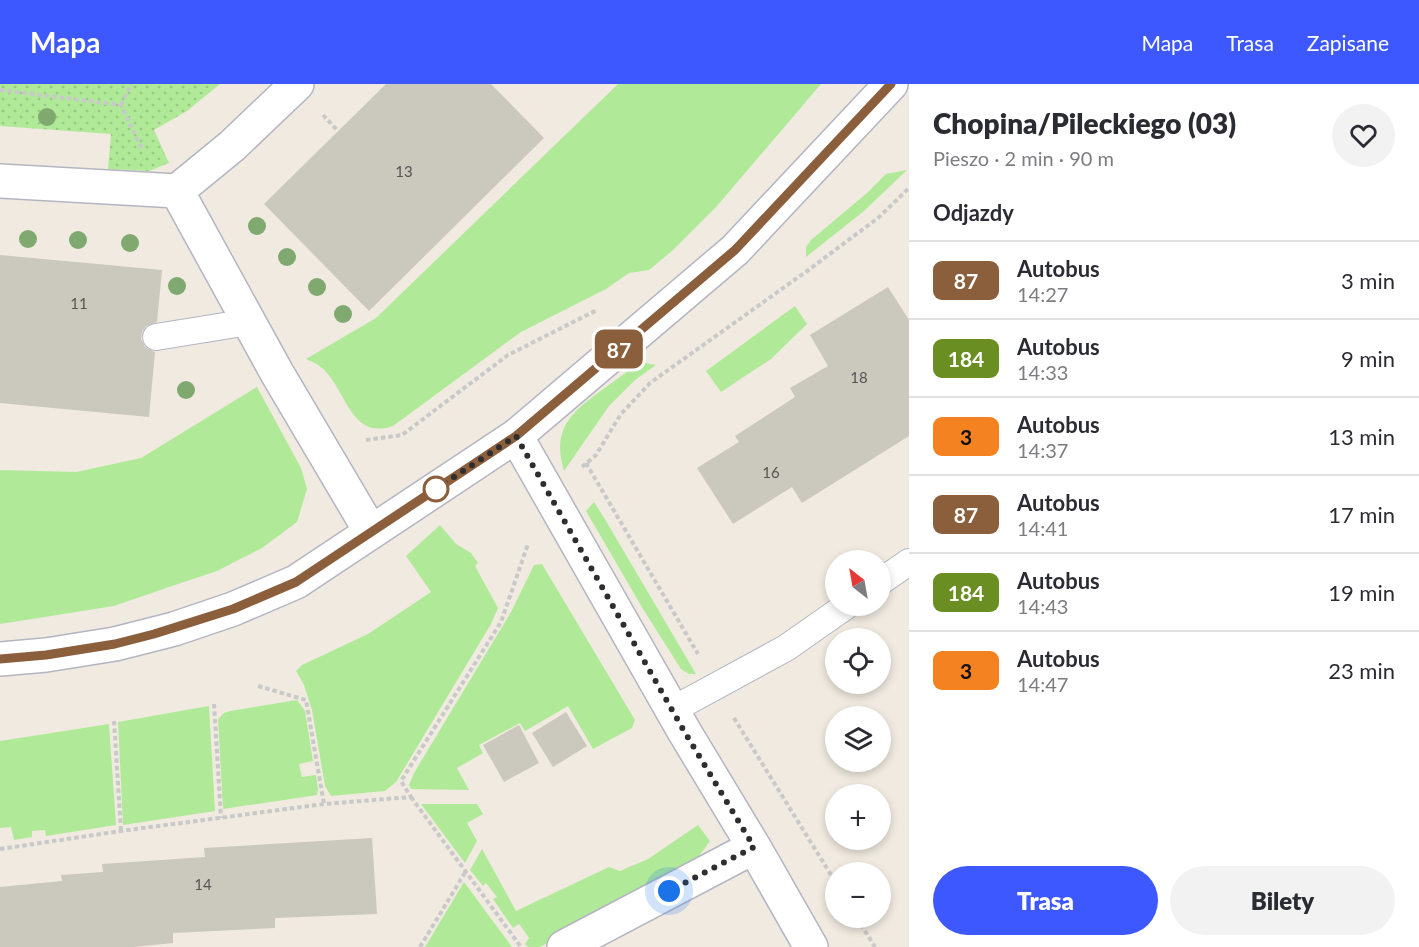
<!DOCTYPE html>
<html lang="pl">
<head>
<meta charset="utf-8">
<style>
  body { margin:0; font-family:Lato,sans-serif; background:#f2f2f3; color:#2b2b33; height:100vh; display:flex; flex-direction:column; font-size:22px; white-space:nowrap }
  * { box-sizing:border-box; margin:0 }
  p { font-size:20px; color:#7c7c81 }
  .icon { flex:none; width:33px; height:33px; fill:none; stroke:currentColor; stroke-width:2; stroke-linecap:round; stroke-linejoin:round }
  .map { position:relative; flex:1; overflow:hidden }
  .side { display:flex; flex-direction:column; background:#fff; width:510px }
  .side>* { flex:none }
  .badge { padding:0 12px; border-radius:9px; font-size:21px; line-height:39px }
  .needle { width:39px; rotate:329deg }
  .fabs { position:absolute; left:825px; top:466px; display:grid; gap:12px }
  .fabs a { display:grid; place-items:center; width:66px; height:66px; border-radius:50%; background:#fff; box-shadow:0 3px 9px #0003; font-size:30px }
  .you { position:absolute; width:30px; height:30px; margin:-15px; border:4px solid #fff; border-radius:50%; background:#1a73e8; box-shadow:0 0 0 9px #1a73e833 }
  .map>.badge { position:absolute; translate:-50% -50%; box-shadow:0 0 0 3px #fff }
  h2 { padding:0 24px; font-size:22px; line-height:54px }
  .round { display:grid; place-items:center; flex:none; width:63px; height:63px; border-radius:32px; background:#f2f2f3 }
  .head { display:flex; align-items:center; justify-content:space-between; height:102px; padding:0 24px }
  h1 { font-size:28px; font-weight:800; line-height:45px }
  .cta { display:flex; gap:12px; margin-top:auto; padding:12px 24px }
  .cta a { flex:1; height:69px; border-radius:36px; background:#3e58ff; color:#fff; font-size:24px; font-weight:800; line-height:69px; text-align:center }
  .cta a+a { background:#f2f2f3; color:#2b2b33 }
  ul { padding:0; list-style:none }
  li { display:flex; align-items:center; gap:18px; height:78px; padding:0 24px; border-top:2px solid #e1e1e2 }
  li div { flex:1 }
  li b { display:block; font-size:22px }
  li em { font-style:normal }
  li .badge { min-width:66px; font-weight:700; text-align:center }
  header { display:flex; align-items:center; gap:36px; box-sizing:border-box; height:84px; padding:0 30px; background:#3e58ff; color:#fff }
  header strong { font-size:28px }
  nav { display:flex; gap:33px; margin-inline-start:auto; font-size:21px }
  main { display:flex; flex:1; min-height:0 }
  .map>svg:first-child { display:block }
  .grass { fill:#b0ea98 }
  .park { fill:url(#park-dots) }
  .building { fill:#cbc8be }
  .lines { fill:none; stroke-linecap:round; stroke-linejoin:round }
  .lane-casing { stroke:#b4b5c2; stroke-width:28 }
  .street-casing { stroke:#b4b5c2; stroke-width:36 }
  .secondary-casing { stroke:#b4b5c2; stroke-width:36 }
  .path { stroke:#c9c9c9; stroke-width:4; stroke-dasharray:4.5 3; stroke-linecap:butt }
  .lane { stroke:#fff; stroke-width:26 }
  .street { stroke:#fff; stroke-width:33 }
  .secondary { stroke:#fff; stroke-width:33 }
  .tree { fill:#80a970 }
  .line-casing { stroke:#fff; stroke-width:14 }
  .line { stroke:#8b5e3c; stroke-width:9 }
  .walk { stroke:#2e2e2e; stroke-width:6; stroke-dasharray:0 10.8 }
  .stop-dot { fill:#fff; stroke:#8b5e3c; stroke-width:3 }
  .labels { text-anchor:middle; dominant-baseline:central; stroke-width:4.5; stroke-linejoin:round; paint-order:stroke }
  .number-label { font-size:15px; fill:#555452 }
</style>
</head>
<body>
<header>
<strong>Mapa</strong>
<nav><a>Mapa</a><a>Trasa</a><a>Zapisane</a></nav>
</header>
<main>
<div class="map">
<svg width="909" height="863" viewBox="0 0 909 863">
  <defs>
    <pattern id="park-dots" width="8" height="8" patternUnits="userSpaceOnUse" patternTransform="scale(1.5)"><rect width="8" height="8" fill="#b0ea98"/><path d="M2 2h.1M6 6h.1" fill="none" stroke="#98c983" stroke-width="1.8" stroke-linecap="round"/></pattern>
  </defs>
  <rect width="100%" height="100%" fill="#f0eae0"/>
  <path class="grass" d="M618,0h203l-104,122 -45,45 -23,19 -20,3 -23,16 -85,43 -128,94c-41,14 -46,-32 -67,-54 -6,-7 -13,-10 -20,-13l70,-41z
    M907,86l-43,41 -58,46v-10l5,-7 56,-47 19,-19z
    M795,222l12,18 -36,35 -50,33 -15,-21z
    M645,279l11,2 -21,15 -26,26 -45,65c-14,-46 12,-62 45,-86 11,-8 23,-18 36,-22z
    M257,303l44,81 6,21 -10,33 -35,26 -45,23 -48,16 -55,19 -114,18v-154l76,2 65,-14z
    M594,418l12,19 90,153h-7l-8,-5 -38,-60 -57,-98z
    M440,441l16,19 15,9 7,10 -3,3 23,42 -7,16 -95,158 -11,9 -54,5 -6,-10 -13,-76 -8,-25 -8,-14 6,-6 66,-31 63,-42 -25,-36z
    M542,480l93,156 -3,8 -39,21 -25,-43 -43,25 -5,-8 -41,22 4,8 -26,15 12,22 -58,-1 -2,-4 5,-12 97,-161 23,-47z
    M297,616l8,11 8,50 -14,3 3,13 14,-2 2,14 -1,6 -94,14 -5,-90 6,-6 6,-2z
    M209,622l6,105 -92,14 -5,-103z
    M109,640l7,101 -70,11 -1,-6 -13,1v6l-18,3 -3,-13 -11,1v-87z
    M421,720h56l6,10 -16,9 10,18 -12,22z
    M698,741l12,16 -19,26 -151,80h-12l-3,-3 4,-6 -10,-14 -6,4 -20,-29 4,-2 -11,-14 -3,3 -13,-16 12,-21 34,62 93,-44 11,4 28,-12z
    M464,798l48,65h-87z"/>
  <path class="park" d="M0,0h220l-33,27 -33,19 15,33 -20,8 -41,-2 3,-35 -111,-8z"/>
  <path class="building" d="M386,0h105l53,54 -175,173 -105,-107z
    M0,171l162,15 -5,52 -11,4 -4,6 -1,7 4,8 10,5 -6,65 -149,-14z
    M888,203l21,33v116l-107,67 -10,-16 -59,37 -36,-56 42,-26 -4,-6 60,-39 -5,-9 38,-22 -18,-31z
    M566,628l21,34 -34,21 -21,-34z
    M519,641l20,38 -35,19 -21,-37z
    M372,754l5,76 -102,4v10l-102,5v10l-39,4h-134v-60l62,-6 -1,-6 42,-3 -1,-8 103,-7 -1,-9z"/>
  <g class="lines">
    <g class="lane-casing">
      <path id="lane" d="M156,253l93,-15
        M880,498l29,-20
        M672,626l114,-62 60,-42"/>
    </g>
    <g class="street-casing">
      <path id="street" d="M0,97l177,10 100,182 94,159
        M177,107l55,-45 65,-62
        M516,352l168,295 70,116 57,100
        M564,863l190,-100"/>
    </g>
    <g class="secondary-casing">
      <path id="secondary" d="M0,575l46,-4 69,-11 59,-15 59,-20 63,-27 220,-146 219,-186 156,-166"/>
    </g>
    <path class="path" d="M0,6l121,15 21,44
      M121,21l10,-21
      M323,31l15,16
      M366,356l36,-5 106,-80 89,-45
      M586,379l112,191
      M582,383l14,-12 25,-41 29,-31 157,-112 71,-53 31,-30
      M258,602l48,14 18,104
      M214,620l7,114
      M734,634l102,165
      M114,637l7,110
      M411,713l110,150
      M0,765l121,-18 203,-27 87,-7 -10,-16 100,-159 27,-78
      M857,834l18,29
      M420,863l46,-76"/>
    <use href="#lane" class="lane"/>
    <use href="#street" class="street"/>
    <use href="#secondary" class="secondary"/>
  </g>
  <g class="tree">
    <circle cx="47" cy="33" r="9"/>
    <circle cx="257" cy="142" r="9"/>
    <circle cx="28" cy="155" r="9"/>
    <circle cx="78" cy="156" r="9"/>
    <circle cx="130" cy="159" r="9"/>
    <circle cx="287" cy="173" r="9"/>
    <circle cx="177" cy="202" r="9"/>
    <circle cx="317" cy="203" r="9"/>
    <circle cx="343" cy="230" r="9"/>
    <circle cx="186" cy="306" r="9"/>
  </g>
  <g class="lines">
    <g class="line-casing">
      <path id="line" d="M0,575l46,-4 69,-11 39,-10 79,-25 63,-27 220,-146 219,-186 156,-166"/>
    </g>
    <use href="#line" class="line"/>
    <path class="walk" d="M436,405l80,-53 168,295 70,116 -85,44"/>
  </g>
  <circle class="stop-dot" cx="436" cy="405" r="12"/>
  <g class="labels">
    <g class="number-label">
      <text x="404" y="87">13</text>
      <text x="79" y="219">11</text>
      <text x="859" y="293">18</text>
      <text x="771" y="388">16</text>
      <text x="203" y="800">14</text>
    </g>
  </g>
</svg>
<div class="fabs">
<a><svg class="needle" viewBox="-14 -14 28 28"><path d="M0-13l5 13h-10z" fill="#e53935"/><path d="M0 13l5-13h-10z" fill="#7c7c81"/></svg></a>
<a><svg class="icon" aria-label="locate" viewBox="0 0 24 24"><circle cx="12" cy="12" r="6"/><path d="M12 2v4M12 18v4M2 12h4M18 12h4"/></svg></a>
<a><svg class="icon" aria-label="layers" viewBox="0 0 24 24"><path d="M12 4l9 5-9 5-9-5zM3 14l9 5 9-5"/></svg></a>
<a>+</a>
<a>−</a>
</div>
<div class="you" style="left:669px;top:807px"></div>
<b class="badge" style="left:619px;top:265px;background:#8b5e3c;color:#fff">87</b>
</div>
<section class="side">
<div class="head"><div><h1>Chopina/Pileckiego (03)</h1><p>Pieszo · 2 min · 90 m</p></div><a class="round"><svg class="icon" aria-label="heart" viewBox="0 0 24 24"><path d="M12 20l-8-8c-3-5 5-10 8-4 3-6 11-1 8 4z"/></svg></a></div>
<h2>Odjazdy</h2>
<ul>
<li><span class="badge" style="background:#8b5e3c;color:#fff">87</span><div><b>Autobus</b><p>14:27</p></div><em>3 min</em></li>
<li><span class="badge" style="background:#6b8e23;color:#fff">184</span><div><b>Autobus</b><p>14:33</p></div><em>9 min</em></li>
<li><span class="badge" style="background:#f58220;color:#111">3</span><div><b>Autobus</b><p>14:37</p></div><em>13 min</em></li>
<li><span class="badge" style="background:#8b5e3c;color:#fff">87</span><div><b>Autobus</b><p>14:41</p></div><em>17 min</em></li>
<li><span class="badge" style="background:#6b8e23;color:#fff">184</span><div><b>Autobus</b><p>14:43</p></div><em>19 min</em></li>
<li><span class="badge" style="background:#f58220;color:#111">3</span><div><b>Autobus</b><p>14:47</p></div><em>23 min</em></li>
</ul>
<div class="cta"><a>Trasa</a><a>Bilety</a></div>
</section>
</main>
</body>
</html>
